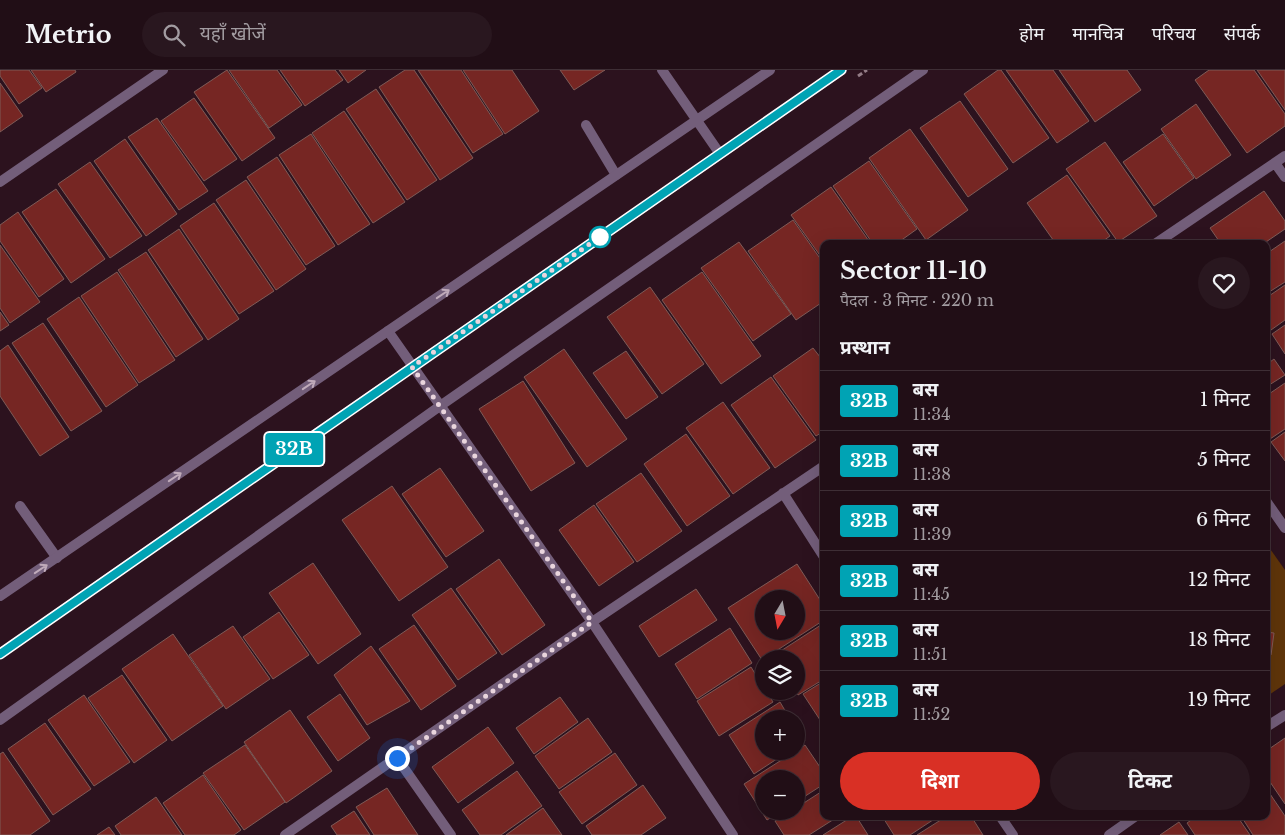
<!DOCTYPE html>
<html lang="hi">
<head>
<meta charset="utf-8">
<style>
  body { margin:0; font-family:"Libre Baskerville","Noto Sans Devanagari",serif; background:#29171f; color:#f1f3f6; height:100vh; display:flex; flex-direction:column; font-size:19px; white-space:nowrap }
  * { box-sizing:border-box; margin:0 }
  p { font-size:16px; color:#a29ca1 }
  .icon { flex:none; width:28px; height:28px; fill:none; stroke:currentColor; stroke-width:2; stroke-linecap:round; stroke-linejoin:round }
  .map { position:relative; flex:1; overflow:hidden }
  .sheet { position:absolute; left:820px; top:170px; width:450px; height:580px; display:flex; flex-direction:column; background:#210e16; border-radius:10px; box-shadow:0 5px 20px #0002,0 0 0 1px #3e2e35 }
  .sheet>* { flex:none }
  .badge { padding:0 10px; border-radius:4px; font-size:18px; line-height:32px }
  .needle { width:32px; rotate:190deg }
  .fabs { position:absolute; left:755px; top:520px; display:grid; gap:10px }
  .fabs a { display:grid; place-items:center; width:50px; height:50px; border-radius:50%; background:#210e16; box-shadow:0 5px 20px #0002,0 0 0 1px #3e2e35; font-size:25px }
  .you { position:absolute; width:25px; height:25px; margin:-12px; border:4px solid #fff; border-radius:50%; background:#1a73e8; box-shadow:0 0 0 8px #1a73e833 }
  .map>.badge { position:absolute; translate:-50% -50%; box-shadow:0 0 0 2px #fff }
  h2 { padding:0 20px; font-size:19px; line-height:45px }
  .round { display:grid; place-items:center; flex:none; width:52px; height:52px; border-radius:26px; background:#29171f }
  .overview { display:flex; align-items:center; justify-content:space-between; height:85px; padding:0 20px }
  h1 { font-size:24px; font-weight:700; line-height:38px }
  .primary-button { display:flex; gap:10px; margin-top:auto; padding:10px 20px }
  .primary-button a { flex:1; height:58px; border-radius:30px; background:#d93025; color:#fff; font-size:20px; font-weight:700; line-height:58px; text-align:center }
  .primary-button a+a { background:#29171f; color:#f1f3f6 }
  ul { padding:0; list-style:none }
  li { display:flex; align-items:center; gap:15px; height:60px; padding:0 20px; border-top:1px solid #3e2e35 }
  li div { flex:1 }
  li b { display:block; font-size:19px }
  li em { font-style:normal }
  li .badge { min-width:55px; font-weight:700; text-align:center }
  header { display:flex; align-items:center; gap:30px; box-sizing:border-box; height:70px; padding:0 25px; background:#210e16; border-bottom:1px solid #3e2e35 }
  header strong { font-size:24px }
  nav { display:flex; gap:28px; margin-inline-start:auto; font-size:18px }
  .search { width:350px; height:45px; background:#29171f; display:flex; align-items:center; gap:12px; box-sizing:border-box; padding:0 18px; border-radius:28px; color:#a29ca1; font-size:19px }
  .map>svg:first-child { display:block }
  .green { fill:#5f350a }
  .building { fill:#762623; stroke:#7e5b57; fill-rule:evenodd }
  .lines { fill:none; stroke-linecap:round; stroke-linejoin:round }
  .path { stroke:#937c86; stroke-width:3; stroke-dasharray:5 2.5; stroke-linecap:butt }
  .service { stroke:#735e7a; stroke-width:10 }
  .minor { stroke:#735e7a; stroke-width:10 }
  .tertiary { stroke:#735e7a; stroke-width:10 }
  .oneway { stroke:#c0abba }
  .line-casing { stroke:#fff; stroke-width:11 }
  .line { stroke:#00a3b4; stroke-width:8 }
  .walk { stroke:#e9d5dd; stroke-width:5; stroke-dasharray:0 9 }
  .stop-dot { fill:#fff; stroke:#00a3b4; stroke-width:2.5 }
</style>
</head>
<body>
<header>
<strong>Metrio</strong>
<div class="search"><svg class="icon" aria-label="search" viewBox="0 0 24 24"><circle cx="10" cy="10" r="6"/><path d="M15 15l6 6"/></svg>यहाँ खोजें</div>
<nav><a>होम</a><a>मानचित्र</a><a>परिचय</a><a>संपर्क</a></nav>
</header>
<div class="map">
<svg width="1285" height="765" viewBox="0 0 1285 765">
  <rect width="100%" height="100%" fill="#2c121e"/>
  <path class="green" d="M1266,473l19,27v114l-19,13z"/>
  <path class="building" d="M0,0h29l13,18 -23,16 -19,-28z
    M31,0h44l1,2 -30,20z
    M227,0l48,68 -33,23 -48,-69z
    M229,0h48l25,35 -33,23z
    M280,0h55l8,10 -38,26z
    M339,0h27l-18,13z
    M405,0h9l59,88 -33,22 -61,-93z
    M418,0h43l42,64 -30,19z
    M463,0h49l27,41 -34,23z
    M560,0h45l-31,20z
    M998,0h3l48,68 -36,25 -49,-69z
    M1006,0h47l36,51 -32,22z
    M1059,0h68l14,20 -46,32z
    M1209,0h45l31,44v12l-38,27 -52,-73z
    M1257,0h28v40z
    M0,13l23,33 -23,16z
    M376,19l61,91 -30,20 -61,-91z
    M194,28l43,61 -33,22 -43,-60z
    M960,31l48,68 -40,28 -48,-69z
    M1196,34l35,51 -35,24 -35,-50z
    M344,41l61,91 -32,21 -61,-90z
    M157,48l51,73 -29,19 -51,-73z
    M910,59l58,81 -42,30 -57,-82z
    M311,64l59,90 -32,21 -59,-90z
    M1163,64l31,44 -40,28 -31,-44z
    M125,69l52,75 -31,22 -52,-75z
    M1105,72l52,74 -39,26 -52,-73z
    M277,87l58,89 -29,19 -59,-88z
    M869,91l48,68 -21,15h-23l-40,-58z
    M90,92l52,74 -32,22 -52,-74z
    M1067,105l43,61 -11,8h-43l-29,-41z
    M246,110l60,89 -30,21 -60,-90z
    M831,117l40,57h-47v17l-33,-46z
    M56,119l49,70 -34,24 -49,-71z
    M1264,121l21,30v8l-22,15h-42l-11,-16z
    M214,133l60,88 -35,23 -59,-88z
    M18,142l46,67 -25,18 -39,-56v-16z
    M793,150l31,44v37l-28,19 -48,-69z
    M179,159l60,90 -31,21 -60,-90z
    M1285,171v41l-19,12v-40z
    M739,172l52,72 -38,27 -52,-73z
    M0,175l40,57 -30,21 -10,-15z
    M146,182l57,87 -27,18 -58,-87z
    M117,202l58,88 -36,23 -58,-87z
    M702,202l59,84 -40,28 -59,-84z
    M1285,215v35l-14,10 -5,-8v-24z
    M650,217l54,77 -42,30 -55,-77z
    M79,227l59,88 -32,22 -59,-88z
    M0,242l9,13 -9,6z
    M43,253l59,88 -31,20 -59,-88z
    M1285,255v29l-13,-20z
    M8,275l61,92 -29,19 -40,-60v-45z
    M813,278l11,14v69l-8,5 -43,-60z
    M564,279l63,90 -40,28 -63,-90z
    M626,281l32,46 -32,22 -33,-46z
    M1274,289l11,16 -19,12v-22z
    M771,307l45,63 -41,28 -44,-63z
    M523,311l52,82 -44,28 -52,-82z
    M1285,313v46l-15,10 -4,-6v-37z
    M723,332l47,66 -37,26 -47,-66z
    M1285,362v29l-14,-19z
    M686,364l44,62 -43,30 -43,-62z
    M440,398l44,63 -38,26 -44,-63z
    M641,403l41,58 -45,31 -41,-58z
    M392,416l56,81 -49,34 -57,-81z
    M594,435l40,57 -35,24 -40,-56z
    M499,489l46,66 -43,30 -46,-66z
    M313,493l48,71 -43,30 -49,-71z
    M797,494l27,42v14l-62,40 -34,-52zM764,529h32v32h-32z
    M451,518l46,65 -39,27 -46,-65z
    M696,519l21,31 -58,37 -20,-31z
    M279,542l30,43 -36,24 -30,-42z
    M824,553v56l-26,16 -2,-4v-32h-21l-2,-3z
    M414,555l42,61 -35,24 -42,-61z
    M233,556l37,53 -44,30 -37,-54z
    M730,558l22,35 -55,36 -22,-35z
    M1266,562l8,1 -3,22 -5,-1z
    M173,564l50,72 -51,35 -50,-72z
    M371,576l39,55 -43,24 -33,-50z
    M751,597l13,21v3h2l7,11 -54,34 -22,-35z
    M122,605l45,65 -33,23 -46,-65z
    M824,611v45l-21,-32z
    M340,624l30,44 -32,23 -31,-44z
    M84,625l46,67 -36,24 -46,-66z
    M560,627l18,25 -44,32 -18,-26z
    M780,632l10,17h-26v32h25l-35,23 -25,-39z
    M290,640l42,61 -46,32 -42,-61z
    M588,648l24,34 -53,37 -24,-33z
    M45,653l46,66 -38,26 -45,-66z
    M488,657l26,36 -56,40 -26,-36z
    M796,658l9,13 -9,5z
    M1285,668v66l-19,-28v-25z
    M245,675l40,57 -41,28 -41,-57z
    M805,675l19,28v11l-28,18v-23h-32v32h17l-14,9 -23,-36z
    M3,682l47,69 -20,14h-30v-81z
    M615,683l22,32 -55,39 -23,-32z
    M517,701l25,35 -41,29h-21l-18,-25z
    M203,705l38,55 -7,5h-49l-22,-32z
    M643,715l23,33 -25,17h-49l-6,-9z
    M387,718l31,47h-44l-18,-28z
    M1266,718l19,28v19h-32l-12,-19h25z
    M824,720v26h15l-30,19h-25l-9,-14 16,-10h5v-3z
    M156,727l26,38h-61l-6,-9z
    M543,738l19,27h-56z
    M354,741l16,24h-33l-6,-9z
    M853,746h3l12,19h-45z
    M882,746h57l-29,19h-16z
    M947,746h24l12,19h-66z
    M1197,746h40l13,19h-55l-8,-12z
    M1179,752l9,13h-28z
    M109,757l6,8h-18z"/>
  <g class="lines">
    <path class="path" d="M858,6l9,-6"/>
    <path class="service" d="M586,55l30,50
      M20,436l37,52"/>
    <path class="minor" d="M1275,93l10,14
      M1155,174l130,-88
      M388,261l204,291 141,213
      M783,423l41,64
      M1266,431l19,27
      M0,650l440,-314 483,-336
      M1266,657l19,-12
      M397,688l54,77
      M1000,746l13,19
      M285,765l307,-213 232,-156
      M1109,765l27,-19"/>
    <path class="tertiary" d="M662,0l58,84
      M0,112l163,-112
      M0,526l770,-526
      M0,584l220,-154 622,-430"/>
  </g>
  <defs><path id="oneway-shaft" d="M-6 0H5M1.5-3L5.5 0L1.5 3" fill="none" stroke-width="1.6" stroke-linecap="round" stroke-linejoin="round" transform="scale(1.25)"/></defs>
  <g class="oneway">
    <use href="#oneway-shaft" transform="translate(443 224) rotate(-34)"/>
    <use href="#oneway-shaft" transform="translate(309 315) rotate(-34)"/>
    <use href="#oneway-shaft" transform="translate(175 407) rotate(-34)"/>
    <use href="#oneway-shaft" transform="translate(41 499) rotate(-34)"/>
  </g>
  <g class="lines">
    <g class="line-casing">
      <path id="line" d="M0,584l204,-142 637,-442"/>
    </g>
    <use href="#line" class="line"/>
    <path class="walk" d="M397,688l195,-136 -180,-255 195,-135 -7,5"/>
  </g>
  <circle class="stop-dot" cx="600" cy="167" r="10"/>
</svg>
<div class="fabs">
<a><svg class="needle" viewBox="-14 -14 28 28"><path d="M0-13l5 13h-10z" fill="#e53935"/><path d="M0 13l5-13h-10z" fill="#a29ca1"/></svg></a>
<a><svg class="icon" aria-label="layers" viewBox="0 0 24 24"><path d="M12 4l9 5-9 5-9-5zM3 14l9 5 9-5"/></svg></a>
<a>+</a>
<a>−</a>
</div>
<div class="you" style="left:397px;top:688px"></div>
<b class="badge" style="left:294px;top:379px;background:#00a3b4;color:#fff">32B</b>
<section class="sheet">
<div class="overview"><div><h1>Sector 11-10</h1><p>पैदल · 3 मिनट · 220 m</p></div><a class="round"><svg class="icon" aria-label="heart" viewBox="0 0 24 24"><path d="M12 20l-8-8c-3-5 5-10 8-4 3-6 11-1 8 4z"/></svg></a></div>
<h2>प्रस्थान</h2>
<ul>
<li><span class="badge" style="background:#00a3b4;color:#fff">32B</span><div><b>बस</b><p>11:34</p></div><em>1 मिनट</em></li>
<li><span class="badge" style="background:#00a3b4;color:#fff">32B</span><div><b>बस</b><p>11:38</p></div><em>5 मिनट</em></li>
<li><span class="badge" style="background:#00a3b4;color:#fff">32B</span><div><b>बस</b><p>11:39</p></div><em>6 मिनट</em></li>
<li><span class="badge" style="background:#00a3b4;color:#fff">32B</span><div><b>बस</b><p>11:45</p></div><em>12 मिनट</em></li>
<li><span class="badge" style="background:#00a3b4;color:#fff">32B</span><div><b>बस</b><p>11:51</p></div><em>18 मिनट</em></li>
<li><span class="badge" style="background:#00a3b4;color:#fff">32B</span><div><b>बस</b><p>11:52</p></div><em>19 मिनट</em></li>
</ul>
<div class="primary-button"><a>दिशा</a><a>टिकट</a></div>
</section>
</div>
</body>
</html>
